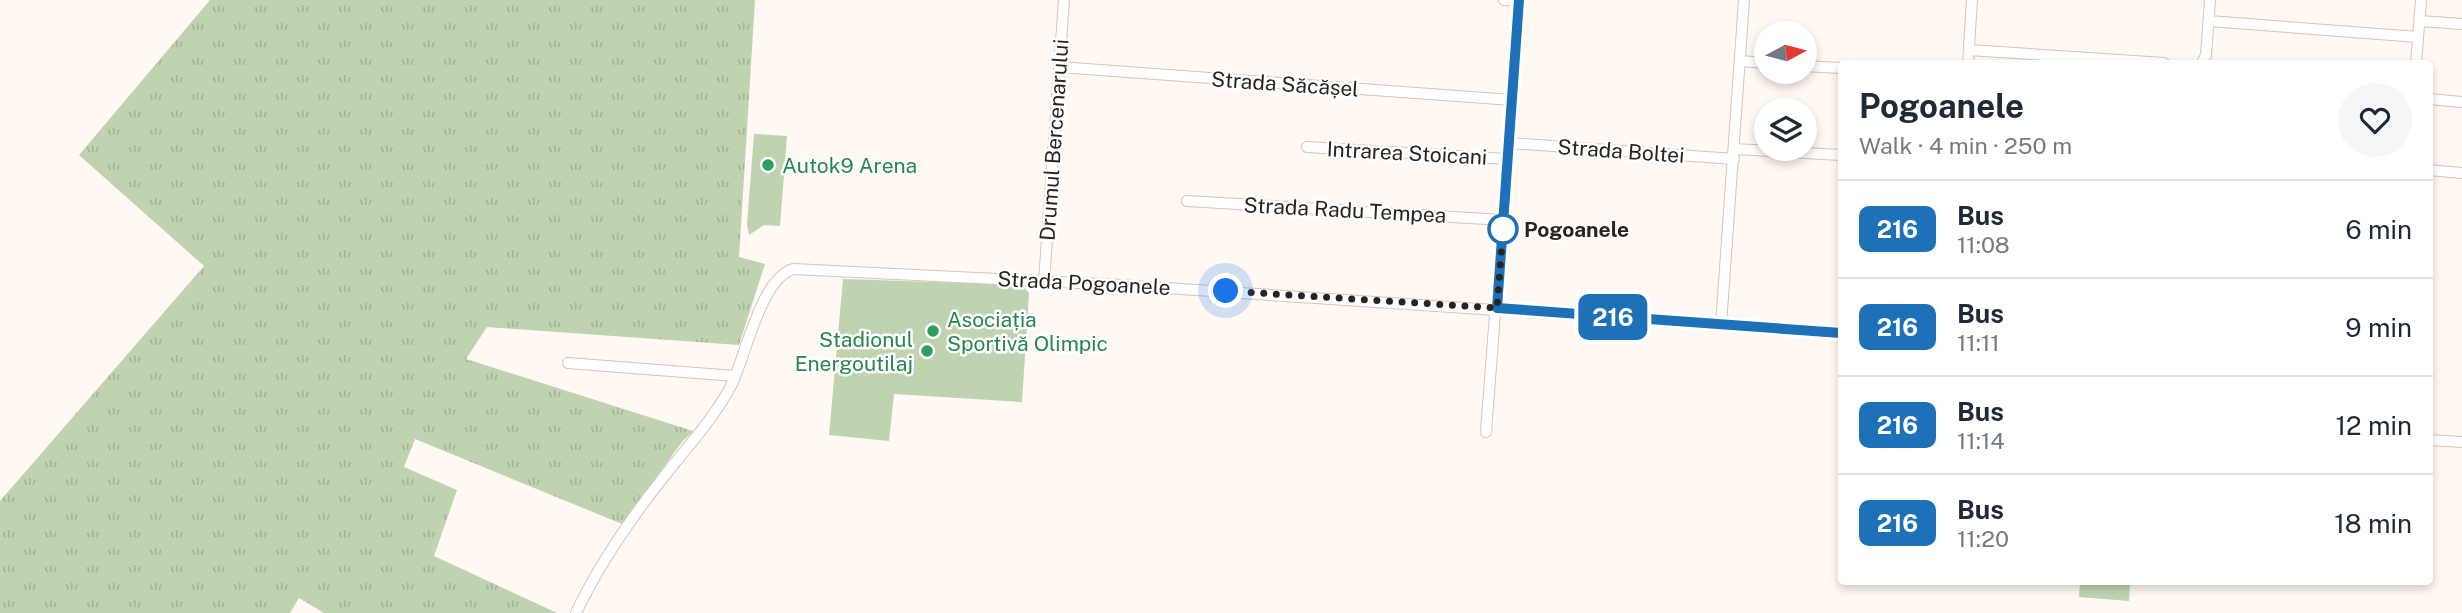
<!DOCTYPE html>
<html lang="en">
<head>
<meta charset="utf-8">
<style>
  body { margin:0; font-family:"Public Sans",sans-serif; background:#f6f6f7; color:#1f2937; height:100vh; display:flex; flex-direction:column; font-size:26px; white-space:nowrap }
  * { box-sizing:border-box; margin:0 }
  p { font-size:23px; color:#747a83 }
  .icon { flex:none; width:38px; height:38px; fill:none; stroke:currentColor; stroke-width:2; stroke-linecap:round; stroke-linejoin:round }
  .map { position:relative; flex:1; overflow:hidden }
  .sheet { position:absolute; left:1838px; top:60px; width:595px; height:525px; display:flex; flex-direction:column; background:#fff; border-radius:7px; box-shadow:0 4px 10px #0003 }
  .sheet>* { flex:none }
  .badge { padding:0 14px; border-radius:10px; font-size:24px; line-height:46px }
  .needle { width:46px; rotate:83deg }
  .tools { position:absolute; left:1754px; top:21px; display:grid; gap:14px }
  .tools a { display:grid; place-items:center; width:63px; height:63px; border-radius:50%; background:#fff; box-shadow:0 4px 10px #0003; font-size:35px }
  .you { position:absolute; width:35px; height:35px; margin:-18px; border:5px solid #fff; border-radius:50%; background:#1a73e8; box-shadow:0 0 0 10px #1a73e833 }
  .map>.badge { position:absolute; translate:-50% -50%; box-shadow:0 0 0 4px #fff }
  .round { display:grid; place-items:center; flex:none; width:74px; height:74px; border-radius:37px; background:#f6f6f7 }
  .summary { display:flex; align-items:center; justify-content:space-between; height:119px; padding:0 21px }
  h1 { font-size:33px; font-weight:700; line-height:52px }
  ul { padding:0; list-style:none }
  li { display:flex; align-items:center; gap:21px; height:98px; padding:0 21px; border-top:2px solid #e0e1e3 }
  li div { flex:1 }
  li b { display:block; font-size:26px }
  li em { font-style:normal }
  li .badge { min-width:77px; font-weight:700; text-align:center }
  .map>svg:first-child { display:block }
  .grass { fill:url(#grass-tufts) }
  .pitch { fill:#bfd3b1 }
  .lines { fill:none; stroke-linecap:round; stroke-linejoin:round }
  .minor-casing { stroke:#d6c5ba; stroke-width:12 }
  .minor { stroke:#fff; stroke-width:10 }
  .line-casing { stroke:#fff; stroke-width:16 }
  .line { stroke:#1d71b8; stroke-width:10 }
  .walk { stroke:#29231f; stroke-width:7; stroke-dasharray:0 12.6 }
  .leisure-dot { fill:#2e9e5b; stroke:#fff; stroke-width:2.5 }
  .stop-dot { fill:#fff; stroke:#1d71b8; stroke-width:3.5 }
  .labels { text-anchor:middle; dominant-baseline:central; stroke-width:5; stroke-linejoin:round; paint-order:stroke }
  .street-label { font-size:21px; fill:#29231f; stroke:#fff }
  .leisure-label { font-size:21px; fill:#27864d; stroke:#fff; text-anchor:start }
  .stop-label { font-size:21px; font-weight:bold; fill:#29231f; stroke:#fff; text-anchor:start }
</style>
</head>
<body>
<div class="map">
<svg width="2462" height="613" viewBox="0 0 2462 613">
  <defs>
    <pattern id="grass-tufts" width="24" height="20" patternUnits="userSpaceOnUse" patternTransform="scale(1.75)"><rect width="24" height="20" fill="#bfd3b1"/><path d="M3 7l-1-3M5 7V3M7 7l1-3M15 17l-1-3M17 17v-4M19 17l1-3" fill="none" stroke="#a4b598"/></pattern>
  </defs>
  <rect width="100%" height="100%" fill="#fff8f3"/>
  <path class="grass" d="M210,0h545l-16,257 26,7 -26,81 -252,-18 -21,32 227,72 -11,11 -60,82 -207,-85 -11,28 53,23 -23,66 123,57h-233l-25,-15 -9,15h-290v-112l204,-235 -125,-111z"/>
  <path class="pitch" d="M754,134l33,2 -7,90 -16,-1 -15,10 -2,-11z
    M843,279l179,6 7,8 -7,109 -128,-8 -5,47 -60,-6z
    M2080,581h50l-1,20 -50,-4z"/>
  <g class="lines">
    <g class="minor-casing">
      <path id="minor" d="M1504,0l15,1
        M2209,21l209,16
        M2420,21l42,3
        M1969,50l195,13
        M1740,61l26,2
        M1968,63l4,-63
        M2202,63l4,-8 4,-55
        M2416,63l5,-63
        M1804,66l37,2
        M1059,67l453,33
        M2429,99l33,3
        M1509,143l225,16
        M1307,147l200,12
        M1735,149l106,6
        M2429,170l33,3
        M1187,201l316,19
        M1044,281l20,-281
        M1721,325l23,-325
        M568,363l167,13
        M1486,432l33,-432
        M2429,440l33,2
        M576,613c24,-51 55,-95 90,-139 23,-29 49,-57 66,-90 14,-30 29,-105 61,-115l328,16 720,48"/>
    </g>
    <use href="#minor" class="minor"/>
  </g>
  <g class="lines">
    <g class="line-casing">
      <path id="line" d="M1519,0l-22,308 344,25"/>
    </g>
    <use href="#line" class="line"/>
    <path class="walk" d="M1226,291l271,17 6,-79"/>
  </g>
  <g class="leisure-dot">
    <circle cx="768" cy="165" r="7"/>
    <circle cx="933" cy="331" r="7"/>
    <circle cx="927" cy="351" r="7"/>
  </g>
  <circle class="stop-dot" cx="1503" cy="229" r="14"/>
  <g class="labels">
    <g class="street-label">
      <text transform="translate(1285 84) rotate(4)">Strada Săcășel</text>
      <text transform="translate(1054 140) rotate(-86)">Drumul Bercenarului</text>
      <text transform="translate(1621 151) rotate(4)">Strada Boltei</text>
      <text transform="translate(1407 153) rotate(3)">Intrarea Stoicani</text>
      <text transform="translate(1345 210) rotate(3)">Strada Radu Tempea</text>
      <text transform="translate(1084 283) rotate(3)">Strada Pogoanele</text>
    </g>
    <g class="leisure-label">
      <text x="782" y="165">Autok9 Arena</text>
      <text x="947" y="319">Asociația<tspan x="947" dy="24">Sportivă Olimpic</tspan></text>
      <text x="913" y="339" text-anchor="end">Stadionul<tspan x="913" dy="24">Energoutilaj</tspan></text>
    </g>
    <g class="stop-label">
      <text x="1524" y="229">Pogoanele</text>
    </g>
  </g>
</svg>
<div class="tools">
<a><svg class="needle" viewBox="-14 -14 28 28"><path d="M0-13l5 13h-10z" fill="#e53935"/><path d="M0 13l5-13h-10z" fill="#747a83"/></svg></a>
<a><svg class="icon" aria-label="layers" viewBox="0 0 24 24"><path d="M12 4l9 5-9 5-9-5zM3 14l9 5 9-5"/></svg></a>
</div>
<div class="you" style="left:1226px;top:291px"></div>
<b class="badge" style="left:1613px;top:317px;background:#1d71b8;color:#fff">216</b>
<section class="sheet">
<div class="summary"><div><h1>Pogoanele</h1><p>Walk · 4 min · 250 m</p></div><a class="round"><svg class="icon" aria-label="heart" viewBox="0 0 24 24"><path d="M12 20l-8-8c-3-5 5-10 8-4 3-6 11-1 8 4z"/></svg></a></div>
<ul>
<li><span class="badge" style="background:#1d71b8;color:#fff">216</span><div><b>Bus</b><p>11:08</p></div><em>6 min</em></li>
<li><span class="badge" style="background:#1d71b8;color:#fff">216</span><div><b>Bus</b><p>11:11</p></div><em>9 min</em></li>
<li><span class="badge" style="background:#1d71b8;color:#fff">216</span><div><b>Bus</b><p>11:14</p></div><em>12 min</em></li>
<li><span class="badge" style="background:#1d71b8;color:#fff">216</span><div><b>Bus</b><p>11:20</p></div><em>18 min</em></li>
</ul>
</section>
</div>
</body>
</html>
